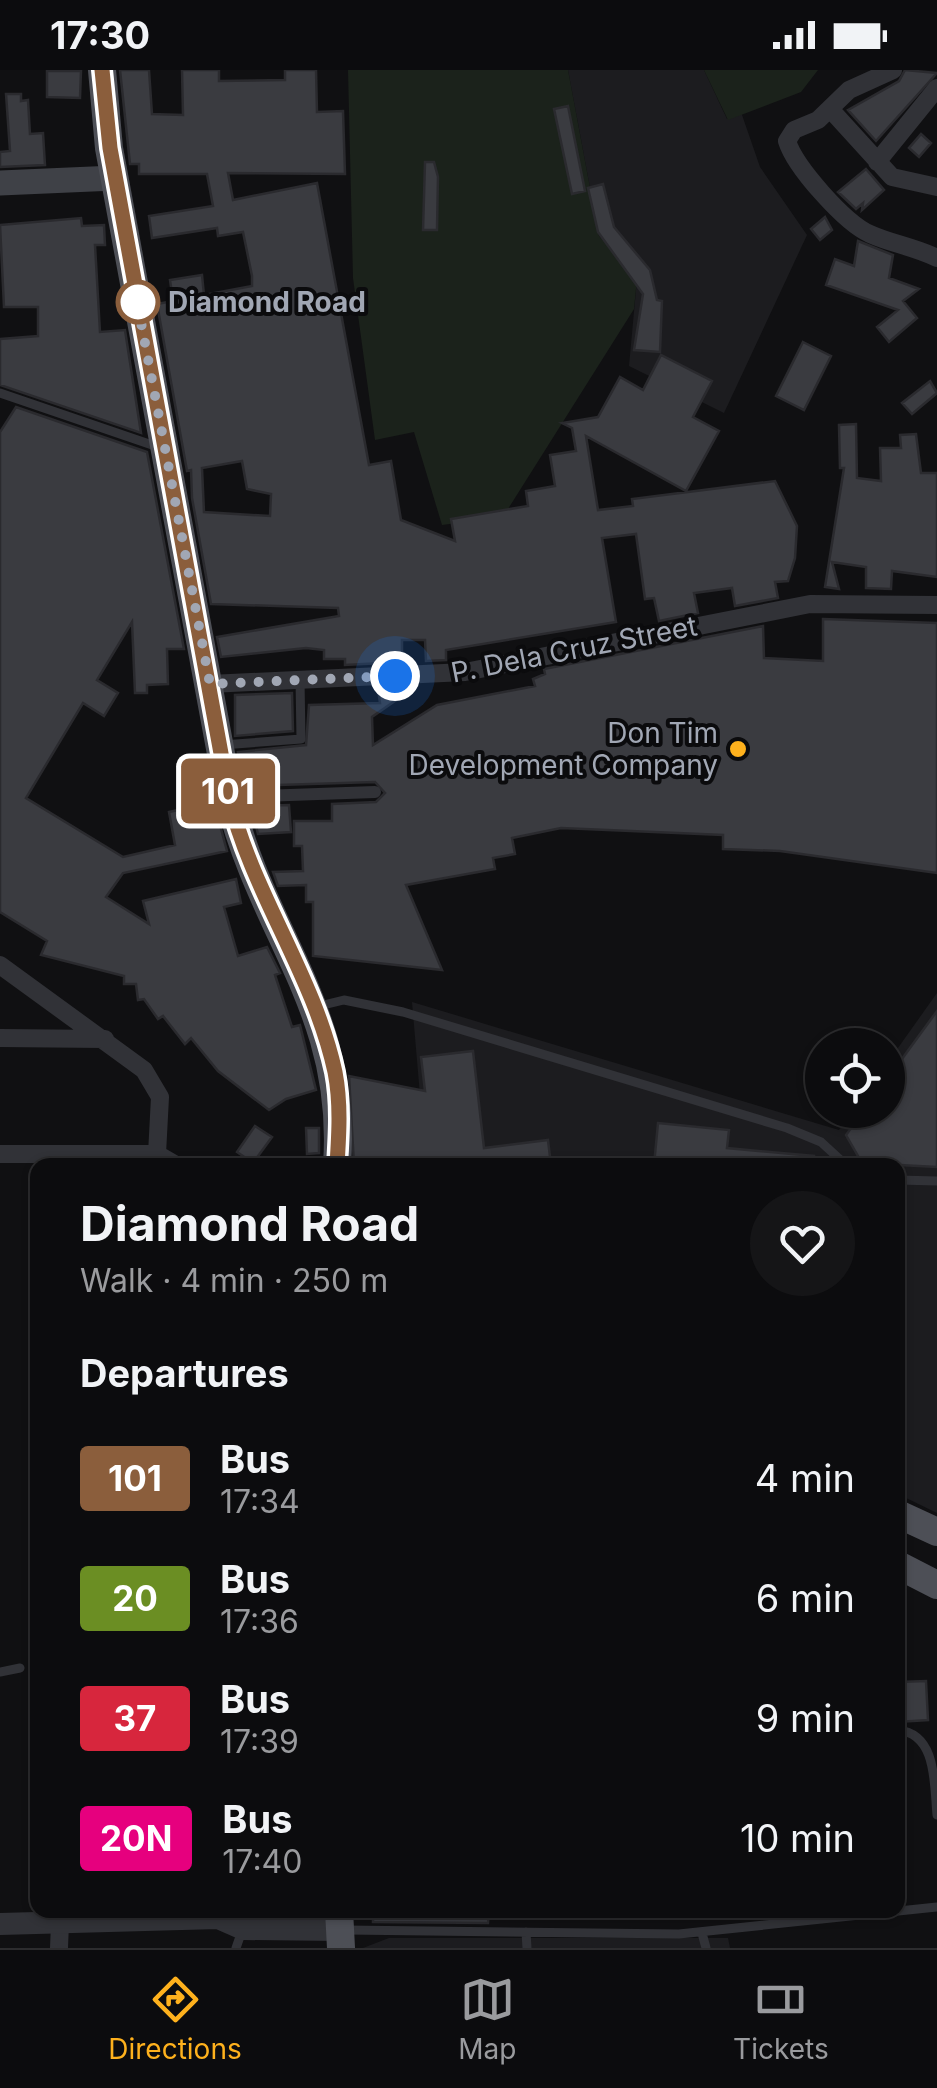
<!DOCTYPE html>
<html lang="en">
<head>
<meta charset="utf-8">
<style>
  body { margin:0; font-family:Inter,sans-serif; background:#151517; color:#f1f3f6; height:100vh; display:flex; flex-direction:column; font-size:38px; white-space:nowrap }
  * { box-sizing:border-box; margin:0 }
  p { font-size:32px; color:#9a9b9e }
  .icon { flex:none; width:55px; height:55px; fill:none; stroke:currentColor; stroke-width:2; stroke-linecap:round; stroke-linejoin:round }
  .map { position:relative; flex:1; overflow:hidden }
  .sheet { position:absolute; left:30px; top:1088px; width:875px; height:760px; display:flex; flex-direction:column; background:#0c0c0e; border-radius:20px; box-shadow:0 2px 8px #0004,0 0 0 2px #2c2c2e }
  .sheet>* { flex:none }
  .badge { padding:0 20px; border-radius:8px; font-size:35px; line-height:65px }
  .fabs { position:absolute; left:805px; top:958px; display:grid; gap:20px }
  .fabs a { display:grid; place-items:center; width:100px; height:100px; border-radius:50%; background:#0c0c0e; box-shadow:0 2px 8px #0004,0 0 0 2px #2c2c2e; font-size:50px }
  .you { position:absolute; width:50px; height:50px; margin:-25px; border:8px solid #fff; border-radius:50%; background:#1a73e8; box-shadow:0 0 0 15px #1a73e833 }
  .map>.badge { position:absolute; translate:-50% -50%; box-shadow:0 0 0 5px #fff }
  h2 { padding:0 50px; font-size:38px; line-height:90px }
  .round { display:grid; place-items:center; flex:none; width:105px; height:105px; border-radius:52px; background:#151517 }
  .head { display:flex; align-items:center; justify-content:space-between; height:170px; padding:0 50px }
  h1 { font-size:48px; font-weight:700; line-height:75px }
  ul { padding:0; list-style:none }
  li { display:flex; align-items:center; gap:30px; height:120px; padding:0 50px }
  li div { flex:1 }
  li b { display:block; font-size:38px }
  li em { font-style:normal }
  li .badge { min-width:110px; font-weight:700; text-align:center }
  .status { display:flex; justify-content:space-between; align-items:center; height:70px; padding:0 50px; background:#0c0c0e; direction:ltr }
  .status svg { height:28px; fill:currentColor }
  .menu { display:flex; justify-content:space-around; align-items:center; height:140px; border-top:2px solid #2c2c2e; background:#0c0c0e; font-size:28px; color:#9a9b9e }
  .menu a { display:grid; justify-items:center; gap:5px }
  .menu .on { color:#feb11d }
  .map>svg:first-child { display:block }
  .built { fill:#1c1c1f }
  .green { fill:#1b221b }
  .building { fill:#3a3b40; stroke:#2a2a2e; stroke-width:2.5; fill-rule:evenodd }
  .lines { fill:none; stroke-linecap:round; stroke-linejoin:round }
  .service { stroke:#313237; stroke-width:9 }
  .pedestrian { stroke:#313237; stroke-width:12 }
  .minor { stroke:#313237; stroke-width:18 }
  .tertiary { stroke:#313237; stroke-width:22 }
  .secondary { stroke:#3f4147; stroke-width:25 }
  .primary { stroke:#4d4f56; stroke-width:28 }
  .line-casing { stroke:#fff; stroke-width:22 }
  .line { stroke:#8b5e3c; stroke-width:15 }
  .walk { stroke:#a1a7b4; stroke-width:10; stroke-dasharray:0 18 }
  .stop-dot { fill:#fff; stroke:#8b5e3c; stroke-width:5 }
  .poi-dot { fill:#feb11d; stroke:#0b0b0d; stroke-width:4 }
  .labels { text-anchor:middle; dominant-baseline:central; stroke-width:8; stroke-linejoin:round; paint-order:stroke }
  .stop-label { font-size:28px; font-weight:bold; fill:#a1a7b4; stroke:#0b0b0d; text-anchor:start }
  .street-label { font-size:28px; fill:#a1a7b4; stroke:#0b0b0d }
  .poi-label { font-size:28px; fill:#a1a7b4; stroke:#0b0b0d; text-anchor:end }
</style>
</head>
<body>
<div class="status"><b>17:30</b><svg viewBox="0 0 49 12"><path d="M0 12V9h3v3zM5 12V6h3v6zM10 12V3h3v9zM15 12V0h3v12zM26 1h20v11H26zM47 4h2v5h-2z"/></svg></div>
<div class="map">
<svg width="937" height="1878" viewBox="0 0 937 1878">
  <rect width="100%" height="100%" fill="#101012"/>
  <path class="built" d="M568,0h136l23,49 14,-7 19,55 47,68 -83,178 -95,-47 8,-87 -38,-43z
    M937,923v520l-39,-19v-329h-472l-14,-163 427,128 15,-20h34v-48z
    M389,1868h339l2,10h-367z"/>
  <path class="green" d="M348,0h220l31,166 38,43 -3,30 -131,208 -61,8 -28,-93 -39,8 -22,-162z
    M704,0h114l-17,22 -73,28z"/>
  <path class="building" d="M120,0h29l3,44 31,1 -1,-45h37v11l66,-1v-10h31l1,42 26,-1 2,63 -117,-1 5,27 84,-17 52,282 22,-4 10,59 54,21 -4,-22 77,-13 -2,-15 29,-5 -5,-31 26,-4 -4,-23 -10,-5 36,-6 22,-40 23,13 18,-35 51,26 -19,36 26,14 -33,60 -100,-55 12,74 35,-4 -1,-7 143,-18 22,45 -2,32 -7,23 -13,1 3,16 -43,8 -3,-18 -38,5 4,20 -39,8 -5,-23 -9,1 -9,-65 -34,4 14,84 -170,28v10l-20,1 -1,-21h-23v22l-57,3v-6h-21v-9l-18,-2 -85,9 -4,-20 122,-21 -1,-8 -127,-4 -19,-106 -1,-28 -4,1 -30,-167 16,-3 -3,-21 32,-5 2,20 48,-9v-10l-9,-44 -25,4 -1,-8 -65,10 -3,-22 64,-10 -6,-32h-68v-10h-9zM242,391l5,28 24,5 -1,22 -66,-4 -2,-44z
    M905,0l32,3 -61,68 -28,-31 51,-29z
    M47,1h34l-1,27 -33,-1z
    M6,24h15v7l7,-1 2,34 13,-1 2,32 -45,2v-15l10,-1z
    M568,36l17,85 -13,3 -18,-85z
    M921,64l10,9 -12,14 -10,-9z
    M425,92h9l4,15 -1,53h-14z
    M866,99l18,21 -22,20 1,-7 -7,6 -18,-17z
    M603,114l11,43 36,43 7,30 5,1 -2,51 -26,-2 9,-56 -45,-62 -10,-44z
    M825,147l7,13 -12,10 -9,-11z
    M81,148l1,8 22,-1 1,20h-10l5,87 25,-2 16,103 -141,-48v-46l38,-3v-29h-34l-4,-82z
    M858,171l35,14 -4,23 30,11 -16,12 14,17 -28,24 -12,-15 21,-17 -72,-25 9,-26 19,7z
    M803,272l28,14 -27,54 -28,-14z
    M930,311l7,12 -25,21 -10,-11z
    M16,337l131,45 37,197h-17l1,35 -21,1v8h-12l-3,-71 -35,58 21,13 -14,23 -21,-13 -57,95 97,59 52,-12 -6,-33 18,-4 -2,-18 25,-2 17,63 -104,22 -17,24 43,27 -6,-23 93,-22 5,24 -17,4 14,49 29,-9 13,26 -5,2 17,52 8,-2 16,65 -30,9 -17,11 -51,-39 -27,-33 -6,6 -22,-28 -5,3 -14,-20 -6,1 -2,-16h-12v-8l-83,-21 6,-14 -47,-29v-480z
    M856,354l1,54 24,3 -1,-33h21l-1,-13 16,-1 5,39h16v104l-45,-6 -1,18 -25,-1v-21l-34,-5 7,27 -14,-2 19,-119h-4l-1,-43z
    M823,549l114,4v250l-157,-22 -57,-2v-14l-162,-7 -49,10 3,16 -22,4 2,11 -89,16 36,85 -129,-14v-54h-7v-17l-28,1 -5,-14 30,-1 -1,-25h-8v-25h38v-17l44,-2 9,-9 -10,-11 -130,4 -7,-34 68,-7 3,-40 71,-2 -2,-14 37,-2 -43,30 1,28 64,-40 98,-19 -2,-7 12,-5 -1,-5 219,-43 1,32 59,3z
    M292,623l1,38 -58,5v-41z
    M289,735l2,27 -33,2 -7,-28z
    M937,941v156l-75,-4 -16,-28 18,-25h24v-32z
    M473,981l11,97 64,-8 3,25h-197l-5,-89 76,15 -4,-34z
    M658,1053l71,7 -2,18 87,8v9h-160z
    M255,1056l17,11 -19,26 -16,-11z
    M306,1058h13v25l-12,1z
    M926,1611l2,39 -30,2v-40z
    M373,1840h116l-1,13 -115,-1z"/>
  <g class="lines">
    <path class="service" d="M0,323l158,54
      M222,675l79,-6 -1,-59
      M315,937l29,-7 59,12 384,116 34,14 25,23
      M898,1110l39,1
      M0,1602l20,-4
      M898,1660c39,4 36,53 39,85
      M346,1860l333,4 258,-27
      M526,1862l1,16
      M702,1863l4,15
      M236,1878l7,-20"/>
    <path class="pedestrian" d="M229,727l146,-5"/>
    <path class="minor" d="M893,0l-44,20 -31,30 -24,10 -7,11c8,26 58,82 83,93 22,10 45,13 67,24
      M831,40l61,67 45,10
      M877,92l60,-74
      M210,614l255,-12 345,-68 127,1
      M0,895l144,105 16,27 -3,57
      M0,968l105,1
      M0,1084h157l19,11
      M59,1878l1,-25"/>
    <path class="tertiary" d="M218,1848l25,11 97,1
      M0,1854l218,-6 45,-8"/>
    <path class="secondary" d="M0,113l115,-5"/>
    <path class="primary" d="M102,0l7,78 120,649c33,138 119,213 108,368
      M898,1444l39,18
      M898,1495l39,20
      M339,1840l2,38"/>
  </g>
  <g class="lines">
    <g class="line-casing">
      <path id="line" d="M102,0l8,78 119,649c23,96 85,178 106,275 6,31 4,62 2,93"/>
    </g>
    <use href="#line" class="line"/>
    <path class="walk" d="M138,232l-2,-6 74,388 185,-8"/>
  </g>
  <circle class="stop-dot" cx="138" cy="232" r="20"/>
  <circle class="poi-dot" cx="738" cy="679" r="10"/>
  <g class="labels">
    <g class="stop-label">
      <text x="168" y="232">Diamond Road</text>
    </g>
    <g class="street-label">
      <text transform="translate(574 579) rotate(-11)">P. Dela Cruz Street</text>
    </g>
    <g class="poi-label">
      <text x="718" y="663">Don Tim<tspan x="718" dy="32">Development Company</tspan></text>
    </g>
  </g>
</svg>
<div class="fabs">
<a><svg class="icon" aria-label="locate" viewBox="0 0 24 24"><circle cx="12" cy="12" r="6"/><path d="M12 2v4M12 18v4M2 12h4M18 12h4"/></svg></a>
</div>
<div class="you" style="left:395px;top:606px"></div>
<b class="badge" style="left:228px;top:721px;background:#8b5e3c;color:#fff">101</b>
<section class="sheet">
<div class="head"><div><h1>Diamond Road</h1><p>Walk · 4 min · 250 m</p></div><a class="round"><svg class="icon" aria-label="heart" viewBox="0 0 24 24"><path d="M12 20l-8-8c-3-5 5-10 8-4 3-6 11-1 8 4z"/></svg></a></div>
<h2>Departures</h2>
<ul>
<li><span class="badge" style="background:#8b5e3c;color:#fff">101</span><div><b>Bus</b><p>17:34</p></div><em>4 min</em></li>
<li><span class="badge" style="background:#6b8e23;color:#fff">20</span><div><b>Bus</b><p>17:36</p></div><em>6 min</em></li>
<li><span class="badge" style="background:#d7263d;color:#fff">37</span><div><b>Bus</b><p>17:39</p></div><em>9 min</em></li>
<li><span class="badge" style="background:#e6007e;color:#fff">20N</span><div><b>Bus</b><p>17:40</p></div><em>10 min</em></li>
</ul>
</section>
</div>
<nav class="menu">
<a class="on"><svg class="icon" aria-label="directions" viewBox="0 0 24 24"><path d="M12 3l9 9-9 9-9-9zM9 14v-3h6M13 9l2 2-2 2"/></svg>Directions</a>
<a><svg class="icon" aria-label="map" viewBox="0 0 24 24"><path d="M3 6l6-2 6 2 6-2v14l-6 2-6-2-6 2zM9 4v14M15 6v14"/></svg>Map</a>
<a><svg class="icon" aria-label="tickets" viewBox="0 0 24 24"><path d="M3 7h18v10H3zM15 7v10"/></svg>Tickets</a>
</nav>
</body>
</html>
